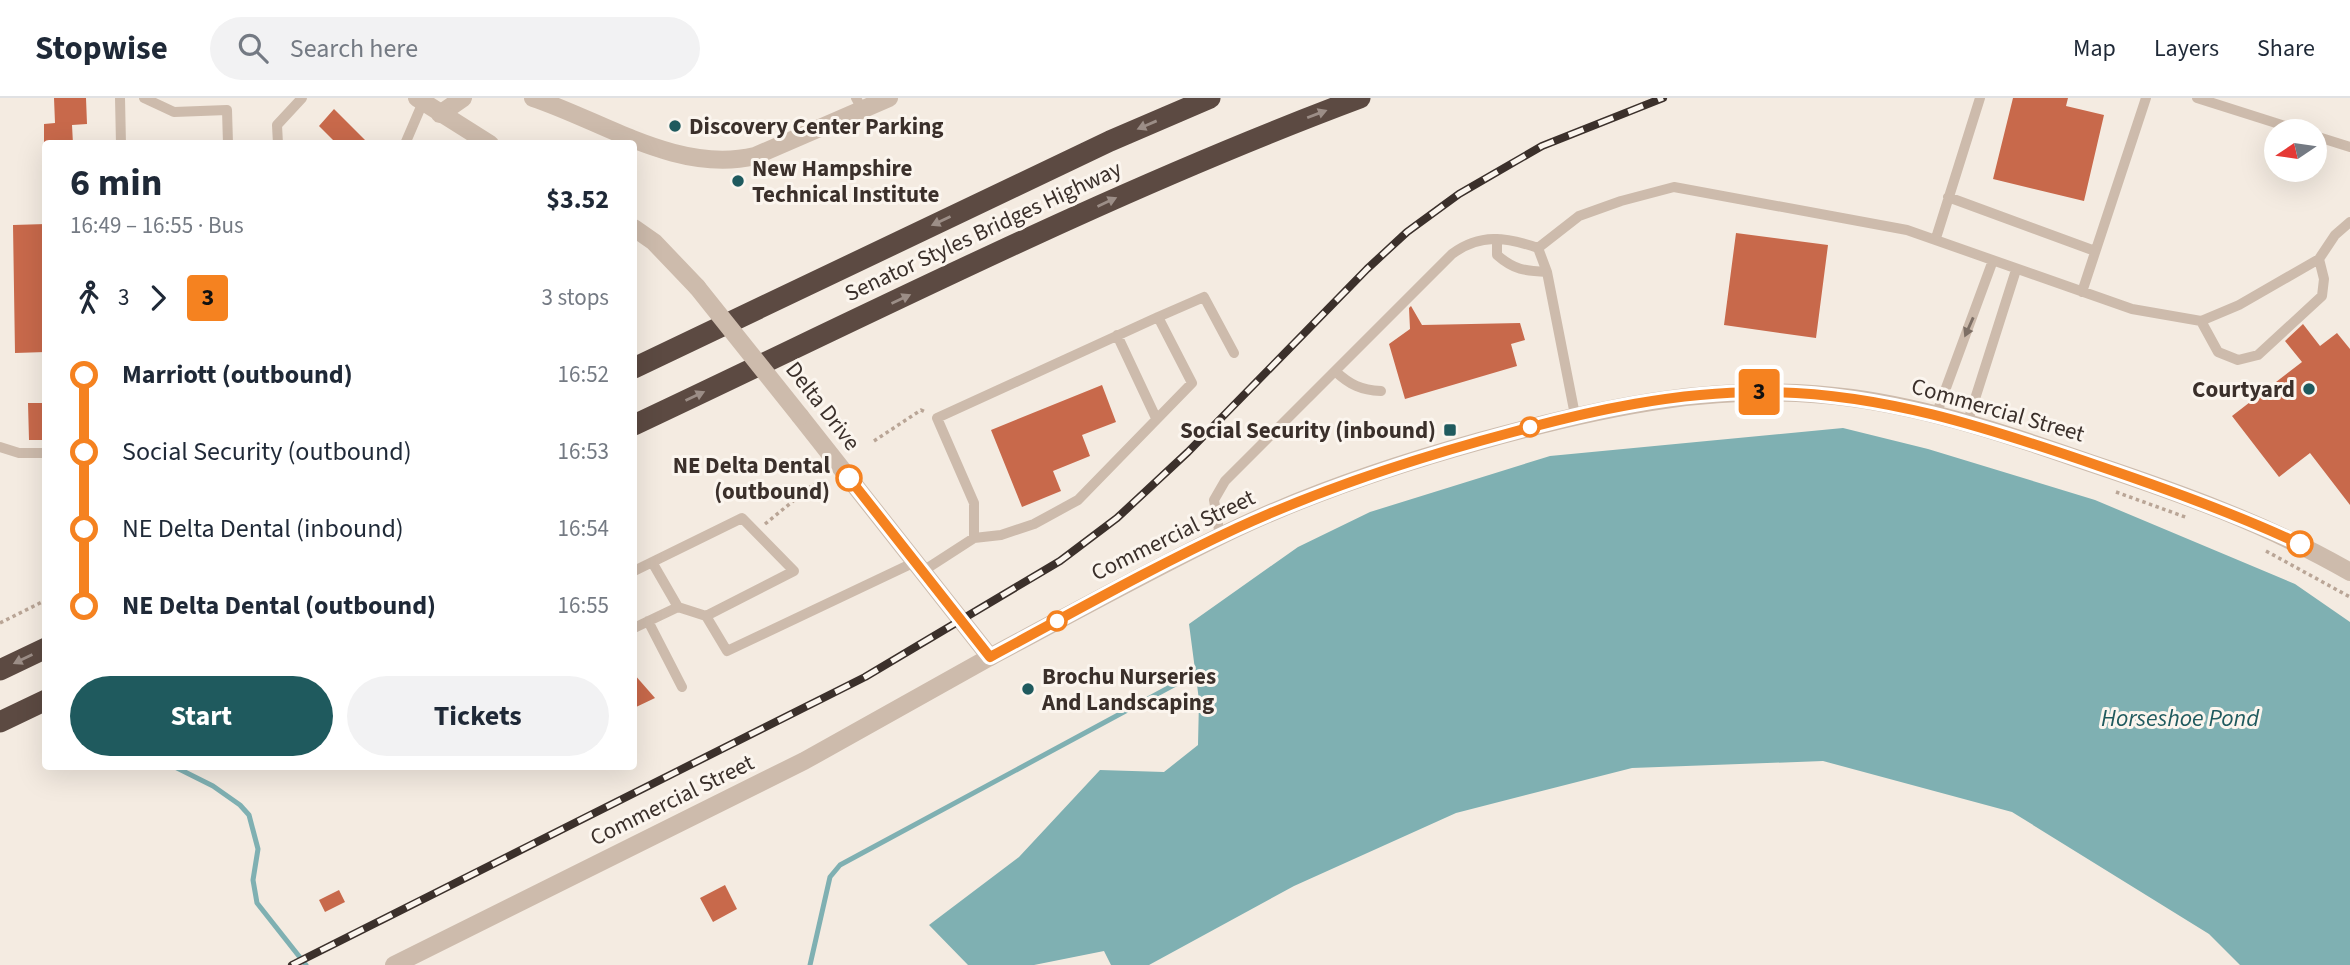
<!DOCTYPE html>
<html lang="en">
<head>
<meta charset="utf-8">
<style>
  body { margin:0; font-family:"Source Sans 3",sans-serif; background:#f2f2f3; color:#1f2937; height:100vh; display:flex; flex-direction:column; font-size:26px; white-space:nowrap }
  * { box-sizing:border-box; margin:0 }
  p { font-size:23px; color:#747a83 }
  .icon { flex:none; width:38px; height:38px; fill:none; stroke:currentColor; stroke-width:2; stroke-linecap:round; stroke-linejoin:round }
  .map { position:relative; flex:1; overflow:hidden }
  .drawer { position:absolute; left:42px; top:42px; width:595px; height:630px; display:flex; flex-direction:column; background:#fff; border-radius:7px; box-shadow:0 7px 28px #0002 }
  .drawer>* { flex:none }
  .badge { padding:0 14px; border-radius:5px; font-size:24px; line-height:46px }
  .needle { width:46px; rotate:257deg }
  .fabs { position:absolute; left:2264px; top:21px; display:grid; gap:14px }
  .fabs a { display:grid; place-items:center; width:63px; height:63px; border-radius:50%; background:#fff; box-shadow:0 7px 28px #0002; font-size:35px }
  .map>.badge { position:absolute; translate:-50% -50%; box-shadow:0 0 0 4px #fff }
  .legs { display:flex; align-items:center; gap:10px; height:77px; padding:0 28px; font-size:23px }
  .legs p { margin-inline-start:auto }
  .head { display:flex; align-items:center; justify-content:space-between; height:119px; padding:0 28px }
  h1 { font-size:38px; font-weight:700; line-height:52px }
  .action { display:flex; gap:14px; margin-top:auto; padding:14px 28px }
  .action a { flex:1; height:80px; border-radius:42px; background:#1f5a5e; color:#fff; font-size:28px; font-weight:700; line-height:80px; text-align:center }
  .action a+a { background:#f2f2f3; color:#1f2937 }
  ul { padding:0 28px; list-style:none }
  li { display:flex; align-items:center; gap:24px; height:77px; font-size:26px }
  li i { display:grid; place-items:center; width:10px; height:100%; margin:0 9px; background:currentColor }
  li i::after { content:''; width:18px; height:18px; margin:-9px; border:5px solid; border-radius:50%; background:#fff }
  li p { margin-inline-start:auto }
  li:first-child i { background:linear-gradient(#0000 50%,currentColor 0) }
  li:last-child i { background:linear-gradient(currentColor 50%,#0000 0) }
  header { display:flex; align-items:center; gap:42px; box-sizing:border-box; height:98px; padding:0 35px; background:#fff; border-bottom:2px solid #e0e1e3 }
  header strong { font-size:33px }
  nav { display:flex; gap:38px; margin-inline-start:auto; font-size:24px }
  .search { width:490px; height:63px; background:#f2f2f3; display:flex; align-items:center; gap:18px; box-sizing:border-box; padding:0 24px; border-radius:38px; color:#747a83; font-size:26px }
  .map>svg:first-child { display:block }
  .water { fill:#7fb0b2 }
  .lines { fill:none; stroke-linecap:round; stroke-linejoin:round }
  .stream { stroke:#7fb0b2; stroke-width:5 }
  .building { fill:#c8694b }
  .path { stroke:#b9a596; stroke-width:3.5; stroke-dasharray:3.5 3.5; stroke-linecap:butt }
  .service { stroke:#cdbbac; stroke-width:10 }
  .minor { stroke:#cdbbac; stroke-width:18 }
  .tertiary { stroke:#cdbbac; stroke-width:18 }
  .motorway { stroke:#5c4a42; stroke-width:21 }
  .rail-casing { stroke:#3b302b; stroke-width:8 }
  .rail { stroke:#fbf5ee; stroke-width:5; stroke-dasharray:16; stroke-linecap:butt }
  .tertiary-bridge { stroke:#cdbbac; stroke-width:18 }
  .oneway { fill:#9c8e87 }
  .oneway2 { fill:#7d6f65 }
  .line-1-casing { stroke:#fff; stroke-width:16 }
  .line-1 { stroke:#f58220; stroke-width:10 }
  .poi-dot { fill:#1f5a5e; stroke:#fbf5ee; stroke-width:2.5 }
  .stop-1-dot { fill:#fff; stroke:#f58220; stroke-width:3.5 }
  .labels { text-anchor:middle; dominant-baseline:central; stroke-width:6; stroke-linejoin:round; paint-order:stroke }
  .poi-label { font-size:23px; font-weight:bold; fill:#3b302b; stroke:#fbf5ee; text-anchor:start }
  .street-label { font-size:23px; fill:#3b302b; stroke:#fbf5ee }
  .stop-label { font-size:23px; font-weight:bold; fill:#3b302b; stroke:#fbf5ee; text-anchor:end }
  .water-label { font-size:24px; font-style:italic; fill:#1f5a5e; stroke:#fbf5ee }
</style>
</head>
<body>
<header>
<strong>Stopwise</strong>
<div class="search"><svg class="icon" aria-label="search" viewBox="0 0 24 24"><circle cx="10" cy="10" r="6"/><path d="M15 15l6 6"/></svg>Search here</div>
<nav><a>Map</a><a>Layers</a><a>Share</a></nav>
</header>
<div class="map">
<svg width="2350" height="867" viewBox="0 0 2350 867">
  <rect width="100%" height="100%" fill="#f4ebe1"/>
  <path class="water" d="M1843,330l85,21 167,51 200,84 55,38v343h-110l-31,-31 -197,-122 -189,-51 -191,7 -176,45 -162,73 -145,79h-38l-7,-14 -70,14h-66l-39,-40 90,-68 81,-87 64,2 34,-27 1,-45 -10,-76 109,-77 72,-35 180,-56z"/>
  <g class="lines">
    <path class="stream" d="M173,668l40,20 27,19 9,10 9,34 -5,31 4,23 49,62
      M810,867l20,-88 10,-12 356,-192"/>
  </g>
  <path class="building" d="M54,0h32l1,26 -15,1 1,19h-29v-20l11,-1z
    M2013,0h55l-2,8 38,9 -20,86 -91,-22z
    M334,11l35,35h-32l-18,-18z
    M46,126v128l-31,1 -2,-128z
    M1736,135l92,12 -12,93 -92,-13z
    M1411,208l11,19 98,-2 5,17 -14,4 6,22 -112,33 -16,-55 21,-15 -1,-21z
    M2303,226l17,22 17,-13 13,16v156l-40,-52 -31,24 -47,-61 70,-54 -17,-21z
    M1102,287l14,37 -34,13 8,21 -37,15 8,20 -39,16 -31,-77z
    M28,305h18v37h-17z
    M634,576l21,24 -21,10z
    M725,787l12,24 -24,13 -13,-24z
    M339,792l6,12 -20,10 -6,-12z"/>
  <g class="lines">
    <path class="path" d="M874,343l47,-31 4,2
      M2116,394l72,26
      M765,426l49,-40
      M2266,453l84,46
      M0,525l46,-23"/>
    <path class="service" d="M120,0l1,46
      M144,0l30,14 53,-2 1,34
      M856,0l7,13
      M2197,0l104,33
      M2315,38l35,11
      M278,46l-1,-19 25,-27
      M405,46l18,-42
      M1948,99l147,54
      M1936,140l44,-140
      M1497,141v16c17,15 28,16 50,17
      M1538,150l9,24 28,143
      M2082,194l64,-194
      M2201,223l38,-16 80,-46
      M1117,237l39,83
      M1335,273c15,14 26,19 46,20
      M1936,317l56,-152
      M1967,326l49,-154
      M0,349l19,6h27
      M1220,438l-6,-36 11,-19 227,-227c28,-21 54,-17 86,-6l41,-32 42,-15 53,-14 233,43 225,79 69,12 17,31 20,8 20,-5 64,-59 2,-17 -5,-20 16,-24 15,-13
      M974,440v-35l-37,-85 221,-101
      M652,464l26,45
      M634,473l108,-53 52,53 -88,45 21,35 188,-89
      M923,473l51,-33 27,-3 33,-11 44,-24 114,-117 -34,-66 46,-20 30,56
      M648,523l34,66
      M634,530l44,-21 28,9"/>
    <path class="minor" d="M533,0c72,24 145,76 222,58l134,-58
      M440,16l23,-16
      M394,867l410,-204 186,-104"/>
    <path class="tertiary" d="M417,0l73,46
      M634,130l20,14 43,45
      M800,318l190,241c81,-43 162,-88 245,-128 78,-37 162,-65 245,-88 122,-34 245,-61 372,-43 81,11 161,38 238,65 90,30 177,61 260,109"/>
    <path class="motorway" d="M634,270l476,-227 100,-43
      M634,327c240,-113 477,-234 726,-327
      M0,572l46,-22
      M0,624l46,-22"/>
    <g class="rail-casing">
      <path id="rail" d="M292,867l573,-288 195,-116 57,-43 71,-66 179,-183 40,-37 52,-38 83,-48 121,-48"/>
    </g>
    <use href="#rail" class="rail"/>
    <path class="tertiary-bridge" d="M697,189l103,129"/>
  </g>
  <defs><path id="oneway-solid" d="M-6-.8H1V-3.2L6.5 0L1 3.2V.8H-6Z" transform="scale(1.75)"/></defs>
  <g class="oneway">
    <use href="#oneway-solid" transform="translate(1317 16) rotate(-21)"/>
    <use href="#oneway-solid" transform="translate(1147 27) rotate(157)"/>
    <use href="#oneway-solid" transform="translate(1107 104) rotate(-25)"/>
    <use href="#oneway-solid" transform="translate(941 123) rotate(155)"/>
    <use href="#oneway-solid" transform="translate(901 201) rotate(-25)"/>
    <use href="#oneway-solid" transform="translate(695 298) rotate(-25)"/>
    <use href="#oneway-solid" transform="translate(23 561) rotate(154)"/>
  </g>
  <use class="oneway2" href="#oneway-solid" transform="translate(1969 229) rotate(114)"/>
  <g class="lines">
    <g class="line-1-casing">
      <path id="line-1" d="M849,380l141,179c82,-44 163,-90 247,-129 89,-41 182,-71 276,-96 80,-22 164,-40 247,-40 117,-1 229,36 339,74 68,23 135,47 201,78"/>
    </g>
    <use href="#line-1" class="line-1"/>
  </g>
  <g class="poi-dot">
    <circle cx="675" cy="28" r="7"/>
    <circle cx="738" cy="83" r="7"/>
    <circle cx="2309" cy="291" r="7"/>
    <rect x="1443" y="325" width="14" height="14" rx="3.5"/>
    <circle cx="1028" cy="591" r="7"/>
  </g>
  <g class="stop-1-dot">
    <circle cx="1530" cy="329" r="9"/>
    <circle cx="849" cy="380" r="12"/>
    <circle cx="2300" cy="446" r="12"/>
    <circle cx="1057" cy="523" r="9"/>
  </g>
  <g class="labels">
    <g class="poi-label">
      <text x="689" y="28">Discovery Center Parking</text>
      <text x="752" y="70">New Hampshire<tspan x="752" dy="26">Technical Institute</tspan></text>
      <text x="2295" y="291" text-anchor="end">Courtyard</text>
      <text x="1436" y="332" text-anchor="end">Social Security (inbound)</text>
      <text x="1042" y="578">Brochu Nurseries<tspan x="1042" dy="26">And Landscaping</tspan></text>
    </g>
    <g class="street-label">
      <text transform="translate(983 133) rotate(-25)">Senator Styles Bridges Highway</text>
      <text transform="translate(823 308) rotate(52)">Delta Drive</text>
      <text transform="translate(1998 312) rotate(16)">Commercial Street</text>
      <text transform="translate(1173 437) rotate(-26)">Commercial Street</text>
      <text transform="translate(672 702) rotate(-26)">Commercial Street</text>
    </g>
    <g class="stop-label">
      <text x="830" y="367">NE Delta Dental<tspan x="830" dy="26">(outbound)</tspan></text>
    </g>
    <g class="water-label">
      <text x="2180" y="620">Horseshoe Pond</text>
    </g>
  </g>
</svg>
<div class="fabs">
<a><svg class="needle" viewBox="-14 -14 28 28"><path d="M0-13l5 13h-10z" fill="#e53935"/><path d="M0 13l5-13h-10z" fill="#747a83"/></svg></a>
</div>
<b class="badge" style="left:1759px;top:294px;background:#f58220;color:#111">3</b>
<section class="drawer">
<div class="head"><div><h1>6 min</h1><p>16:49 – 16:55 · Bus</p></div><b>$3.52</b></div>
<div class="legs"><svg class="icon" aria-label="walk" viewBox="0 0 24 24"><circle cx="13" cy="4" r="2"/><path d="M13 8l-2 6 4 7M11 14l-3 7M7 12l3-4h3l4 4"/></svg>3<svg class="icon" aria-label="forward" viewBox="0 0 24 24"><path d="M9 5l7 7-7 7"/></svg><b class="badge" style="background:#f58220;color:#111">3</b><p>3 stops</p></div>
<ul>
<li><i style="color:#f58220"></i><b>Marriott (outbound)</b><p>16:52</p></li>
<li><i style="color:#f58220"></i><span>Social Security (outbound)</span><p>16:53</p></li>
<li><i style="color:#f58220"></i><span>NE Delta Dental (inbound)</span><p>16:54</p></li>
<li><i style="color:#f58220"></i><b>NE Delta Dental (outbound)</b><p>16:55</p></li>
</ul>
<div class="action"><a>Start</a><a>Tickets</a></div>
</section>
</div>
</body>
</html>
